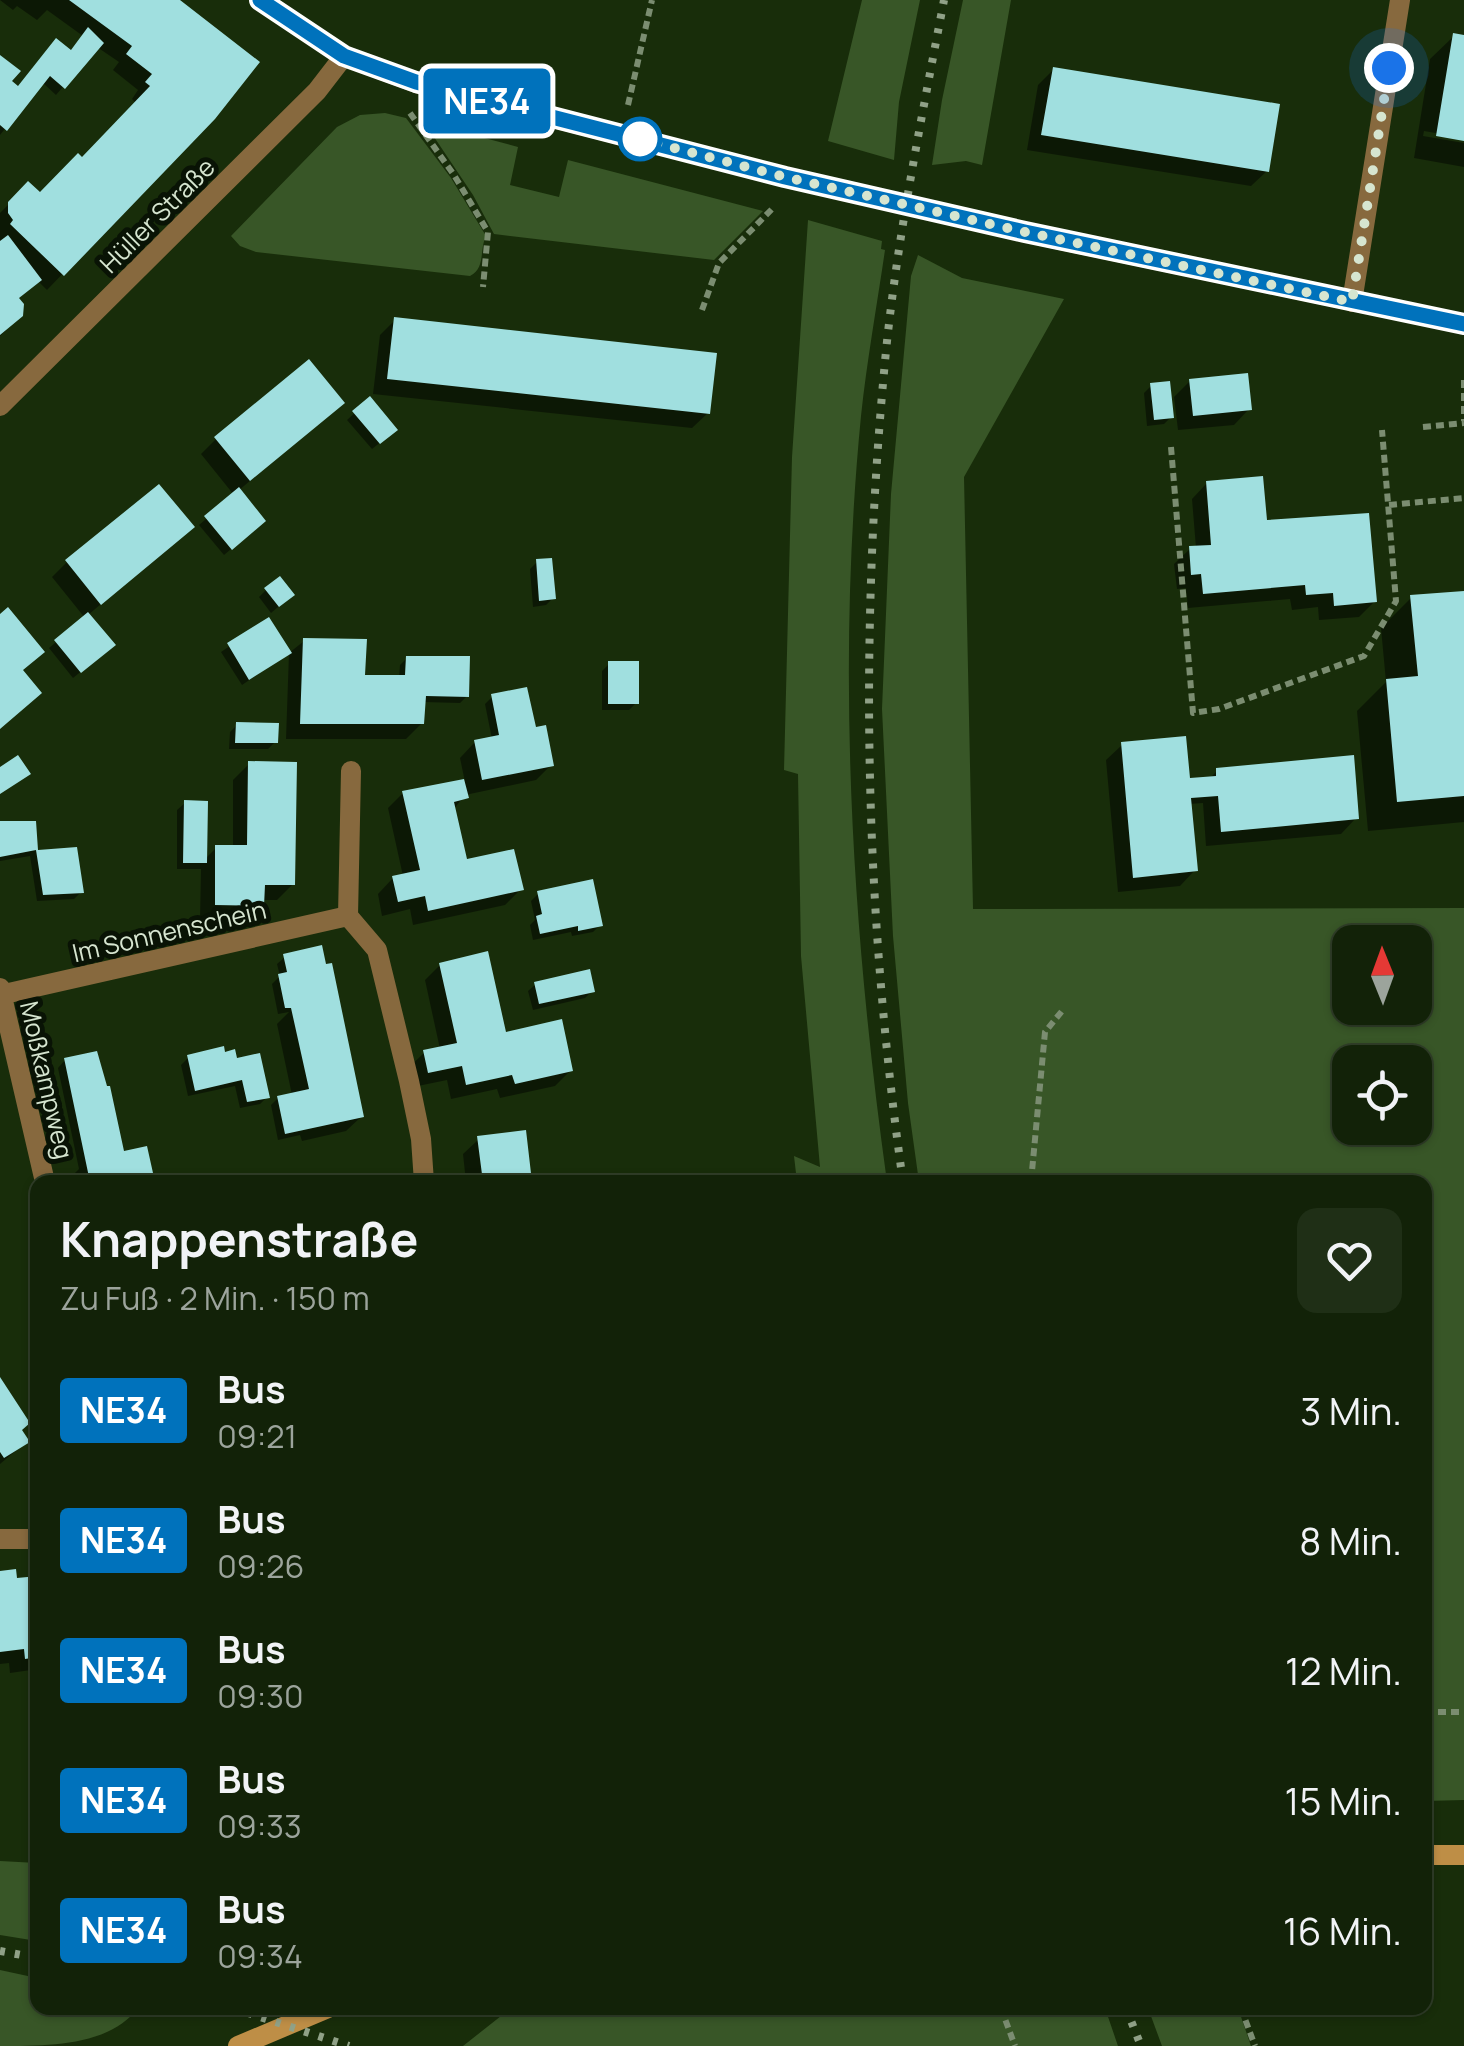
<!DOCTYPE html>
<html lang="de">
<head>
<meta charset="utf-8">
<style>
  body { margin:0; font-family:Manrope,sans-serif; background:#1f2f16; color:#f1f3f6; height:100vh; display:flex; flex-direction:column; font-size:38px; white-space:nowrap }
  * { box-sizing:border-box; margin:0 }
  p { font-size:32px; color:#9ca49c }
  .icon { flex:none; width:55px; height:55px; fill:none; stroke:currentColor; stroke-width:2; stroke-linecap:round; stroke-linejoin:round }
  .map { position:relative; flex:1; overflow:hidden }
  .panel { position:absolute; left:30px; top:1175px; width:1402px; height:840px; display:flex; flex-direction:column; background:#122208; border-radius:20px; box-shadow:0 2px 8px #0004,0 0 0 2px #313f29 }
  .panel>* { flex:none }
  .badge { padding:0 20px; border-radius:8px; font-size:35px; line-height:65px }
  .needle { width:65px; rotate:359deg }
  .tools { position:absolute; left:1332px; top:925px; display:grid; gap:20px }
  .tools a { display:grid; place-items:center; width:100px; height:100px; border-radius:20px; background:#122208; box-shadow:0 2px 8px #0004,0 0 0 2px #313f29; font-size:50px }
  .you { position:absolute; width:50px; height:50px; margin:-25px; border:8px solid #fff; border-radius:50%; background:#1a73e8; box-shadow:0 0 0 15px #1a73e833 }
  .map>.badge { position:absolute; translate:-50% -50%; box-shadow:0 0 0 5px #fff }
  .round { display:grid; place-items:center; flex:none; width:105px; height:105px; border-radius:20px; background:#1f2f16 }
  .overview { display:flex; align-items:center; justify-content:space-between; height:170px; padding:0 30px }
  h1 { font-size:48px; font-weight:700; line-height:75px }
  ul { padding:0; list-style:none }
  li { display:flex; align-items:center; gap:30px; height:130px; padding:0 30px }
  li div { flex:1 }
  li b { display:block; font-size:38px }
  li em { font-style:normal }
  li .badge { min-width:110px; font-weight:700; text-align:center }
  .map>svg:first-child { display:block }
  .green { fill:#385627; fill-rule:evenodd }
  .shadow { fill:#0007 }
  .building { fill:#a0dfdf }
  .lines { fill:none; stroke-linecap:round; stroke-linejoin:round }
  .path { stroke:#7b8d71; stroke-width:6; stroke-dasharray:8 5; stroke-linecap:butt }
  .service { stroke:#87693e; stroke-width:20 }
  .minor { stroke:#87693e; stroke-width:20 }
  .secondary { stroke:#be8e46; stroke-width:20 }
  .rail { stroke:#90a187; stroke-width:8; stroke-dasharray:5 10; stroke-linecap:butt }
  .line-casing { stroke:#fff; stroke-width:22 }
  .line { stroke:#0072bc; stroke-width:15 }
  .walk { stroke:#d6e5d0; stroke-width:10; stroke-dasharray:0 18 }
  .stop-dot { fill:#fff; stroke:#0072bc; stroke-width:5 }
  .labels { text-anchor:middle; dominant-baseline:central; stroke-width:10; stroke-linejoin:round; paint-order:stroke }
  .street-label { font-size:25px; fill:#d6e5d0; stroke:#091305 }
</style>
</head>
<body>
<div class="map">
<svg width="1464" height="2046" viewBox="0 0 1464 2046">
  <rect width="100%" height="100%" fill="#182d0a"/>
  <path class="green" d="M862,0h58l-21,102 -5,58 -66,-19z
    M963,0h48l-29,165 -16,-4 -34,4 10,-65z
    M385,113l21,5 45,60 35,58c-7,14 0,32 -16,40l-214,-24 -16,-6 -9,-10 106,-109 23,-12z
    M424,122l94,25 -8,38 49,12 9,-37 195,51 -49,49 -220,-26 -21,-39z
    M808,220l74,21 -1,8 4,1c-8,55 -18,110 -24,166 -25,255 -9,513 26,766h-90l-3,-26 26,11 -19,-211 -3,-182 -14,-4 8,-313z
    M918,255l44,23 102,21 -100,178 9,432 491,-1v892l-39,1v-619h-506l-11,-79 -15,-167 -11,-227 9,-215 20,-218zM1350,942h65v66h-65zM1350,1062h65v66h-65z
    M0,1861l37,2v78l-37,-6z
    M0,1970l37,8 1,30h100c-29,38 -88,38 -138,38z
    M523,2008h582l13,38h-655l38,-30z
    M1148,2008h90l13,38h-89z"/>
  <path class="shadow" d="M0,0h176l40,114 -169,176 -10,-10 -20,20 4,15 -21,21v-123l28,-28 12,10 41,-35 55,-57 -4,-4 6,-9 -25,-20 6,-8 -22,-15 -41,48 -14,-13 -42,53v-77l8,24 9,6 53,-35 13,-17 -36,-26 -10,10 -20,-14 -4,4z
    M1454,36l10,2v100l-40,-7 -1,5 41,7v24l-50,-9 16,-99z
    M1053,70l214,101 -16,15 -224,-36 11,-65z
    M395,320l313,93 -16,15 -319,-34 7,-59z
    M1190,381l59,28 -15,16 -56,5 -4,-33z
    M1151,386l20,31 -7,7 -17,2 -3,-33z
    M369,400l18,37 -15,12 -25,-29z
    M342,403l-104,88 18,37 -32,27 -25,-30 35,-30 -33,-41 15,-15z
    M1207,483l57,40 111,78 -16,16 -40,3 -1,-13 -26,3 -2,-11 -102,9 -2,-20 -9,1 -3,-25 16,-15 6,-1 -4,-49z
    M192,527l-104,88 17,37 -32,26 -24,-30 36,-30 -33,-41 15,-15z
    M537,562l16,36 -7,7 -13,2 -3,-38z
    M266,590l19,11 -14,12 -12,-16z
    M1464,593v229l-96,9 -11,-120 29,-29 -5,-54 30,-30z
    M268,620l21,33 -47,32 -21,-33z
    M304,641l59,36 36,1 1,-13 7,-7 60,38 -7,7 -37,-1 -1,21 -16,16h-120l3,-86z
    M609,664l27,39 -7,7h-27v-39z
    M492,697l41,28 18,40 -15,15 -71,15 -12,15 12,52 56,27 -16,16 -92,20 -3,-16 -28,7 -4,-22 15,-16 10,-2 -15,-68 15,-15 62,-11 -5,-24 15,-16 17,-3 -7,-35z
    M237,725l38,17 -7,7h-39l1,-17z
    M1122,745l65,36 21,-1 9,-9 139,47 -15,16 -135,12 -3,-43 -14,1 6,66 -15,16 -62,6 -12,-132z
    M249,764l44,120 -16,16h-15v5l-16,16 -46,-1 1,-51h-24v-59l8,-7 20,56 11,-11h17v-68z
    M0,824h34l2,28 39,-2 6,42 -7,7 -37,2 -7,-45 -30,5z
    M538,894l62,31 -7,7 -21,4 -1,-4 -38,8 -3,-15 5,-5 -4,-19z
    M285,957l77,159 -16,15 -44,10 -2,-6 -22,5 -7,-35 7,-7 14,-3 -15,-71 12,-12 -11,2 -6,-30 8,-8 -3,-12z
    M440,965l64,70 67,35 -16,16 -55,12 -3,-9 -46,10 -4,-19 -34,7 -5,-19 16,-15 16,-4 -15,-69z
    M536,984l56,7 -7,7 -52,12 -5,-19z
    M188,1058l47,3 32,36 -7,7 -20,4 -5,-22 -47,10 -7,-31z
    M65,1060l40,29 11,66 29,-6 7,33h-80l-1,-5 8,-8 -21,-101z
    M524,1133l5,49h-63l-3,-28 16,-15z
    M0,1381l26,61 -26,22z
    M0,1573l15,8 23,-3v91l-28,4 -1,-10 -9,1z"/>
  <path class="building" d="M69,0h111l80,62 -45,57 -151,157 -54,-52 3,-4 -5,-7v-11l20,-21 12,11 38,-39 4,4 68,-71 -5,-4 7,-8 -26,-20 6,-8z
    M88,27l16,16 -39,46 -15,-13 -43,55 -7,-6v-70l21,16 -9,10 6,5 38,-48 15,12z
    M1453,33l11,2v106l-28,-5z
    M1053,67l227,37 -11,68 -228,-37z
    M8,235l34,45 -23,18 5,6 -1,12 -23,19v-94z
    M394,317l323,36 -7,61 -323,-35z
    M309,359l36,44 -95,78 -36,-44z
    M1248,373l4,37 -59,6 -4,-37z
    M1170,381l4,37 -20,2 -4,-37z
    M370,396l28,34 -18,14 -28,-33z
    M1263,476l4,44 102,-7 8,89 -43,4 -1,-13 -27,2 -1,-10 -102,9 -2,-20 -10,1 -2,-29 22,-1 -5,-64z
    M159,484l36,43 -94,78 -36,-45z
    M239,487l27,34 -34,29 -28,-34z
    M552,558l4,41 -17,2 -3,-42z
    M280,576l15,19 -16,12 -15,-19z
    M1464,591v205l-67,6 -11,-123 32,-3 -8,-81z
    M8,607l37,45 -22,18 19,23 -42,36v-115z
    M88,612l28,33 -35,28 -27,-33z
    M269,617l23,36 -43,27 -22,-37z
    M303,638l64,1 -2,36h40l1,-19h64l-1,41 -43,-1 -2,28h-124z
    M608,661h31v43h-31z
    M527,687l9,40 10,-2 8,41 -72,14 -8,-40 25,-5 -8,-41z
    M236,722l43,1 -1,20h-43z
    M1186,736l4,42 26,-2v-8l138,-13 5,64 -138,13 -3,-36 -27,2 7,73 -65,7 -12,-136z
    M18,755l13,19 -31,20v-27z
    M248,761l49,1 -2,123h-30l-1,21 -49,-1v-60h32z
    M464,779l5,19 -15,4 13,57 47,-10 10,41 -96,21 -3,-15 -27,6 -6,-26 28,-6 -18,-79z
    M184,800l24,1 -1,62h-24z
    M0,821h36l2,29 39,-3 7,46 -41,2 -7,-45 -36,7z
    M593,879l10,47 -25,5v-5l-38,8 -4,-18 6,-2 -5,-23z
    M322,945l4,19 6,-1 32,154 -79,17 -8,-38 32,-7 -18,-81h-6l-7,-34 9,-2 -4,-18z
    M488,951l18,81 56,-13 11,52 -58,13 -3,-9 -46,10 -4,-19 -34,7 -5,-23 34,-7 -18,-80z
    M590,969l5,23 -56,12 -5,-22z
    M224,1046l1,6 10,-3 2,9 23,-5 10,45 -23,4 -5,-22 -47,11 -8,-36z
    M97,1051l10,35h3l14,65 23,-5 8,36h-65l-26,-124z
    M526,1130l6,52h-49l-6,-46z
    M0,1377l30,46 -8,7 8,12 -26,16 -4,-6z
    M16,1569l1,9 21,-2v81l-13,2 -1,-10 -24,3v-81z"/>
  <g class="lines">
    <path class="path" d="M628,105l24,-105
      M410,113l44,62 34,57 -5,55
      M702,310l17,-47 56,-57
      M1464,380v41
      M1423,427l41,-4
      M1171,447l22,266 26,-4 145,-53 32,-55 -14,-171
      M1389,505l75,-7
      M1031,1182l14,-150 17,-21
      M1425,1712h39
      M1001,2008l14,38
      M1241,2008l14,38"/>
    <path class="service" d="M0,1539h38"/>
    <path class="minor" d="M261,0l83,56 72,27 369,94 275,63 404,84
      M1352,302l48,-302
      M0,406l317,-315 27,-35
      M348,916l29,34 32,131 12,58 3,43
      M0,988l45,194
      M0,995l348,-79 3,-145"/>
    <path class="secondary" d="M1425,1855h39
      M238,2046l90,-38"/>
    <path class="rail" d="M903,1182c-39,-275 -44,-554 -17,-831 12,-118 36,-235 58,-351
      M0,1951l38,7
      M233,2008l116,38
      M1126,2008l15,38"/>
  </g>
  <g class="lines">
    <g class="line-casing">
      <path id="line" d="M260,0l84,56 72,26 369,95 240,55 439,92"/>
    </g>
    <use href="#line" class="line"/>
    <path class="walk" d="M640,139l145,38 240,55 327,70 37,-234"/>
  </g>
  <circle class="stop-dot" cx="640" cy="139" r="20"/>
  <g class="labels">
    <g class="street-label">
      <text transform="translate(157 215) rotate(-45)">Hüller Straße</text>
      <text transform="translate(169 931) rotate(-13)">Im Sonnenschein</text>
      <text transform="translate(47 1080) rotate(77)">Moßkampweg</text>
    </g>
  </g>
</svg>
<div class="tools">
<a><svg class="needle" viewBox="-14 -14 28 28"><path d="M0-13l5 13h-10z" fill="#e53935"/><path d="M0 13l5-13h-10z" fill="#9ca49c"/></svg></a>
<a><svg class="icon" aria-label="locate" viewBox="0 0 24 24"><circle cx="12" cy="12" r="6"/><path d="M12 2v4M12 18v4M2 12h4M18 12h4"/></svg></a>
</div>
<div class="you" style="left:1389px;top:68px"></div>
<b class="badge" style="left:487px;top:101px;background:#0072bc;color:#fff">NE34</b>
<section class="panel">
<div class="overview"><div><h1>Knappenstraße</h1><p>Zu Fuß · 2 Min. · 150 m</p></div><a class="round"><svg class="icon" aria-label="heart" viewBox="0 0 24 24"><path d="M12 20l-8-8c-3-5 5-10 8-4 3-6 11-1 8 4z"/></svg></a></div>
<ul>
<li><span class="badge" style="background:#0072bc;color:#fff">NE34</span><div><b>Bus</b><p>09:21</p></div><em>3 Min.</em></li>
<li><span class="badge" style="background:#0072bc;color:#fff">NE34</span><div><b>Bus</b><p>09:26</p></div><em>8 Min.</em></li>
<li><span class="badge" style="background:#0072bc;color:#fff">NE34</span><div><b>Bus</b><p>09:30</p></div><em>12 Min.</em></li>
<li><span class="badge" style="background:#0072bc;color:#fff">NE34</span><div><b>Bus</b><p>09:33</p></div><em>15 Min.</em></li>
<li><span class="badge" style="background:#0072bc;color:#fff">NE34</span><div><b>Bus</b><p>09:34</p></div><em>16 Min.</em></li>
</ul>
</section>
</div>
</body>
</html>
